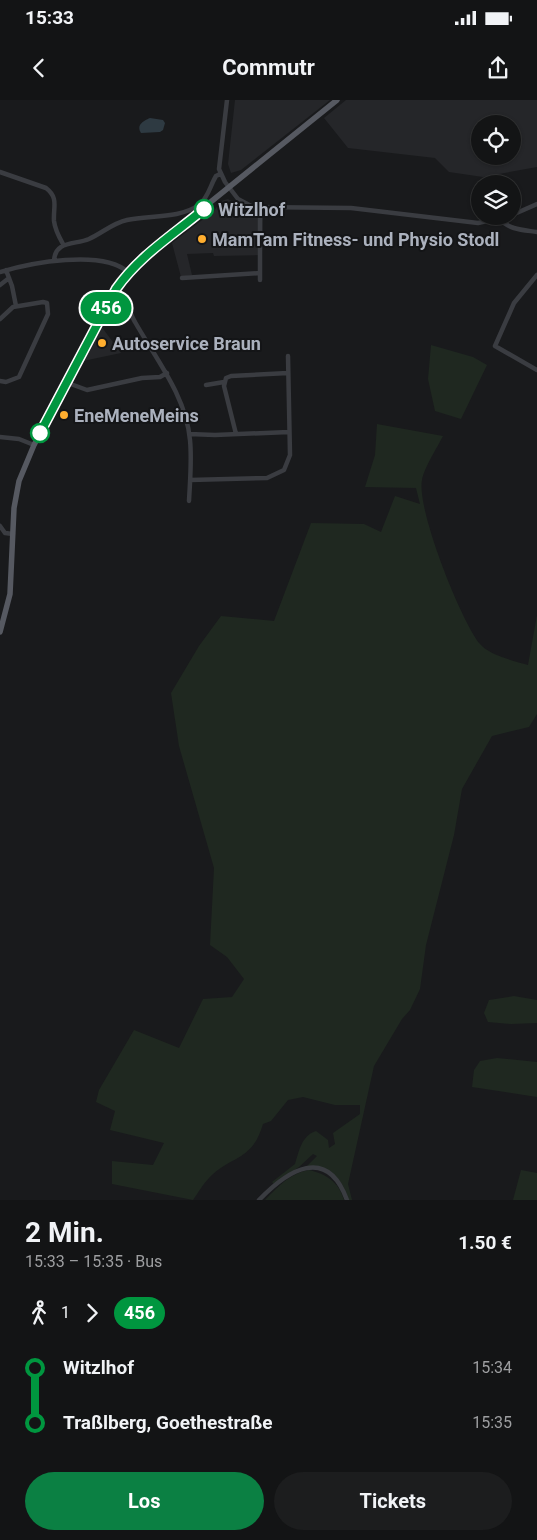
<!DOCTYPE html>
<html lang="de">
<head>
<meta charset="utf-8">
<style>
  body { margin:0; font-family:Roboto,sans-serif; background:#1c1d1e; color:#f1f3f6; height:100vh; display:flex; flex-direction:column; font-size:19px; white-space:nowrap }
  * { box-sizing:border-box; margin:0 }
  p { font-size:16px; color:#9d9ea0 }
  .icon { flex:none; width:28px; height:28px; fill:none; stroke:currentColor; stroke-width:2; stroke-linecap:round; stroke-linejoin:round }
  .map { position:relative; height:1100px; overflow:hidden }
  .details { display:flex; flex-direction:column; background:#131415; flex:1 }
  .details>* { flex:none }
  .badge { padding:0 10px; border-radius:16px; font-size:18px; line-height:32px }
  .controls { position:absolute; left:471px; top:15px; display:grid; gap:10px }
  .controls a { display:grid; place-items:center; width:50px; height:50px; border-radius:50%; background:#131415; box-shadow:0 1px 4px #0004,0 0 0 1px #323334; font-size:25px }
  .map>.badge { position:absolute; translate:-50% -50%; box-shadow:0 0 0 2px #fff }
  .legs { display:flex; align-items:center; gap:8px; height:55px; padding:0 25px; font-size:16px }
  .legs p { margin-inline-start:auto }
  .head { display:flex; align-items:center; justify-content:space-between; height:85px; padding:0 25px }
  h1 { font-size:28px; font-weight:700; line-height:38px }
  .button { display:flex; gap:10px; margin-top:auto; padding:10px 25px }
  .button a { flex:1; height:58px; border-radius:30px; background:#0b8043; color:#fff; font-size:20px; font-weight:700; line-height:58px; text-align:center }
  .button a+a { background:#1c1d1e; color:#f1f3f6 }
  ul { padding:0 25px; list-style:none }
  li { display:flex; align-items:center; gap:18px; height:55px; font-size:19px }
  li i { display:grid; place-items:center; width:8px; height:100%; margin:0 6px; background:currentColor }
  li i::after { content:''; width:12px; height:12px; margin:-6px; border:4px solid; border-radius:50%; background:#131415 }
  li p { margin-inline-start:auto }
  li:first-child i { background:linear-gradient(#0000 50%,currentColor 0) }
  li:last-child i { background:linear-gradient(currentColor 50%,#0000 0) }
  .status { display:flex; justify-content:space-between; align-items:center; height:35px; padding:0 25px; background:#131415; direction:ltr }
  .status svg { height:14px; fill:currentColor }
  header { display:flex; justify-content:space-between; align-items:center; height:65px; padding:0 25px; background:#131415; font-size:22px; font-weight:700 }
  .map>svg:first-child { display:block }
  .built { fill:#252629; fill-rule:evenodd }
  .green { fill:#1f2820 }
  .water { fill:#2e3a42 }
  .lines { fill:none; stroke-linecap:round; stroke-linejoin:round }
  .minor { stroke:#3a3c41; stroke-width:4.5 }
  .major { stroke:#565961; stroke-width:5.5 }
  .line-1-casing { stroke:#fff; stroke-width:11 }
  .line-1 { stroke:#00963f; stroke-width:8 }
  .stop-1-dot { fill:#fff; stroke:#00963f; stroke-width:2.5 }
  .poi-dot { fill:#ffae2f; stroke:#141517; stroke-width:2 }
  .labels { text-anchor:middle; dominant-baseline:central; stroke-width:4; stroke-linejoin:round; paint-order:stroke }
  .stop-label { font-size:18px; font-weight:bold; fill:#abb1bd; stroke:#141517; text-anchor:start }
  .poi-label { font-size:18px; font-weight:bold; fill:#abb1bd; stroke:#141517; text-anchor:start }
</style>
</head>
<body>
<div class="status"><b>15:33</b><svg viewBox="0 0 49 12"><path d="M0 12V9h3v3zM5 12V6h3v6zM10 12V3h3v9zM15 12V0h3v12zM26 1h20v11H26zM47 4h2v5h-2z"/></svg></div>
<header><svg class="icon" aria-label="back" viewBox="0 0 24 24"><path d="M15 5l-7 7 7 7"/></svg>Commutr<svg class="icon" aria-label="share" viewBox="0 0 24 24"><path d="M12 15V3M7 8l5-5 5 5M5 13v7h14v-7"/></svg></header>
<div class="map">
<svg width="537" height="1100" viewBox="0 0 537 1100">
  <rect width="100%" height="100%" fill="#191a1c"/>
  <path class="built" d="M235,0h95l-89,70 -10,3 -3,-9z
    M346,0h191v67l-54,10 -34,-5 -14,-14 -87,-10 -24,-30zM480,24h32v32h-32z
    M228,99l20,12 15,2 -1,42 -48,1 -1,-3 -26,1 5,21 -11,2 -9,-34 42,-32 7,-10z
    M101,226l20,27 -38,8 17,-33z"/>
  <path class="green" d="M431,245l42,12 14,8 -26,54 -26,-8 -7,-32z
    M377,324l66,12c-6,12 -19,32 -21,44 -6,28 39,141 58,164 9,11 34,17 48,21l9,-50v99l-8,13 -37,9 -30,53 -8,46 -28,110 -6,44 -10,21 -8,9 -28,47 -26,118 4,16h-3c-7,-22 -18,-31 -42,-34l10,-10 -4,-2 -14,13 -25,17 -2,-2 23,-18c4,-12 6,-28 21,-33l12,9 1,8 6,-4 -2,-11 27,-19v-9h-25l-32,-8 -15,3 -17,21 -8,3c-11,38 -32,31 -54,54 -6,6 -11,15 -16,22l-81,-16v-23l41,4 11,-22 -54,-13 5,-19 -19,-9 3,-12 35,-60 45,18 24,-49 29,-2 12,-18 -17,-22 -17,-12 4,-77 -35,-122 -8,-53 28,-47 22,-30 53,5 37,-98 53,1 17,8 14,-36 25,8 -4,-16 -51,-1 10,-32z
    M514,896l23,4v23l-26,1 -23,-2 -4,-9 5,-13z
    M497,958l40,4v35l-65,-10 2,-17 6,-9z
    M309,1070c17,4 30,12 35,30h-79c14,-14 24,-26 44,-30z
    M521,1070l16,3v27h-24z"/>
  <path class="water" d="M150,18l13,2 2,3 -2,7 -3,2 -19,1c-5,-8 2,-12 9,-15z"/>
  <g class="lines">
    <path class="minor" d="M227,0l-8,69 6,13 13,17 15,8 98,1 127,15 32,-7
      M0,72l46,16c13,10 7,19 8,33 1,9 5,16 9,23
      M260,108v72
      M512,115l25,-11
      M500,119c9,11 24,11 37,13
      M54,161c1,-21 21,-16 35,-22 13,-6 24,-16 38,-19 22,-5 52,-1 72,-15 9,-7 11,-19 17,-29l4,-2
      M6,170l6,16 4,20
      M0,172c30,-9 102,-23 128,0
      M537,175l-23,28 -19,43 42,24
      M182,178l78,-5
      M0,185l9,-7
      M116,189c10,7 13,23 19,33 21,37 51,74 55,118 2,20 0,41 -1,61
      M0,219l13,-12 30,-5 4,1 1,11 -29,63 -13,5 -6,-1
      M68,283l19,7 55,-12 18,-1 7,-4
      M206,285l18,-3
      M189,334l26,1 74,-3
      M236,334l-12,-48 2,-8 5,-2 57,-3
      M0,337l19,2 15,6
      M190,380l77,-2 17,-8 6,-15 -2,-99
      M0,426l5,7 8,1
      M259,1100c29,-30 68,-55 88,0"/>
    <path class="major" d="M0,532l10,-38 4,-86 5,-27 15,-36 82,-156 12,-17 17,-17 192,-155"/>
  </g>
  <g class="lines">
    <g class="line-1-casing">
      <path id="line-1" d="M40,333l76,-144c24,-34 57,-54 88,-80"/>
    </g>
    <use href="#line-1" class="line-1"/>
  </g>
  <g class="stop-1-dot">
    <circle cx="204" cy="109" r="9"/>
    <circle cx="40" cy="333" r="9"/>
  </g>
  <g class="poi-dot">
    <circle cx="202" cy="139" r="5"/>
    <circle cx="102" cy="243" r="5"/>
    <circle cx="64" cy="315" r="5"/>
  </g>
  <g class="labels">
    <g class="stop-label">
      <text x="218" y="109">Witzlhof</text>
    </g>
    <g class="poi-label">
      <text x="212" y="139">MamTam Fitness- und Physio Stodl</text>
      <text x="112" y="243">Autoservice Braun</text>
      <text x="74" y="315">EneMeneMeins</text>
    </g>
  </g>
</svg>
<div class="controls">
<a><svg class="icon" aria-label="locate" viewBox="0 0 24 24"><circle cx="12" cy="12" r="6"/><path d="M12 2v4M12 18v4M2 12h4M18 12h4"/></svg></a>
<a><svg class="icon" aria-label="layers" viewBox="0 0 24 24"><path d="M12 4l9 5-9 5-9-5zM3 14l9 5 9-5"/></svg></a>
</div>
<b class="badge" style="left:106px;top:208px;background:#00963f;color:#fff">456</b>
</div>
<section class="details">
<div class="head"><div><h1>2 Min.</h1><p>15:33 – 15:35 · Bus</p></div><b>1.50 €</b></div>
<div class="legs"><svg class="icon" aria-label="walk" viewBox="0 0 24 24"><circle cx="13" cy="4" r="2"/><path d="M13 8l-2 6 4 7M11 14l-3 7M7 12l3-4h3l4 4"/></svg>1<svg class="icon" aria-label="forward" viewBox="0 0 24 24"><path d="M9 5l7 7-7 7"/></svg><b class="badge" style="background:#00963f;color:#fff">456</b></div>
<ul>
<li><i style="color:#00963f"></i><b>Witzlhof</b><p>15:34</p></li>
<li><i style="color:#00963f"></i><b>Traßlberg, Goethestraße</b><p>15:35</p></li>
</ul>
<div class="button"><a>Los</a><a>Tickets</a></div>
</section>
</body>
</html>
